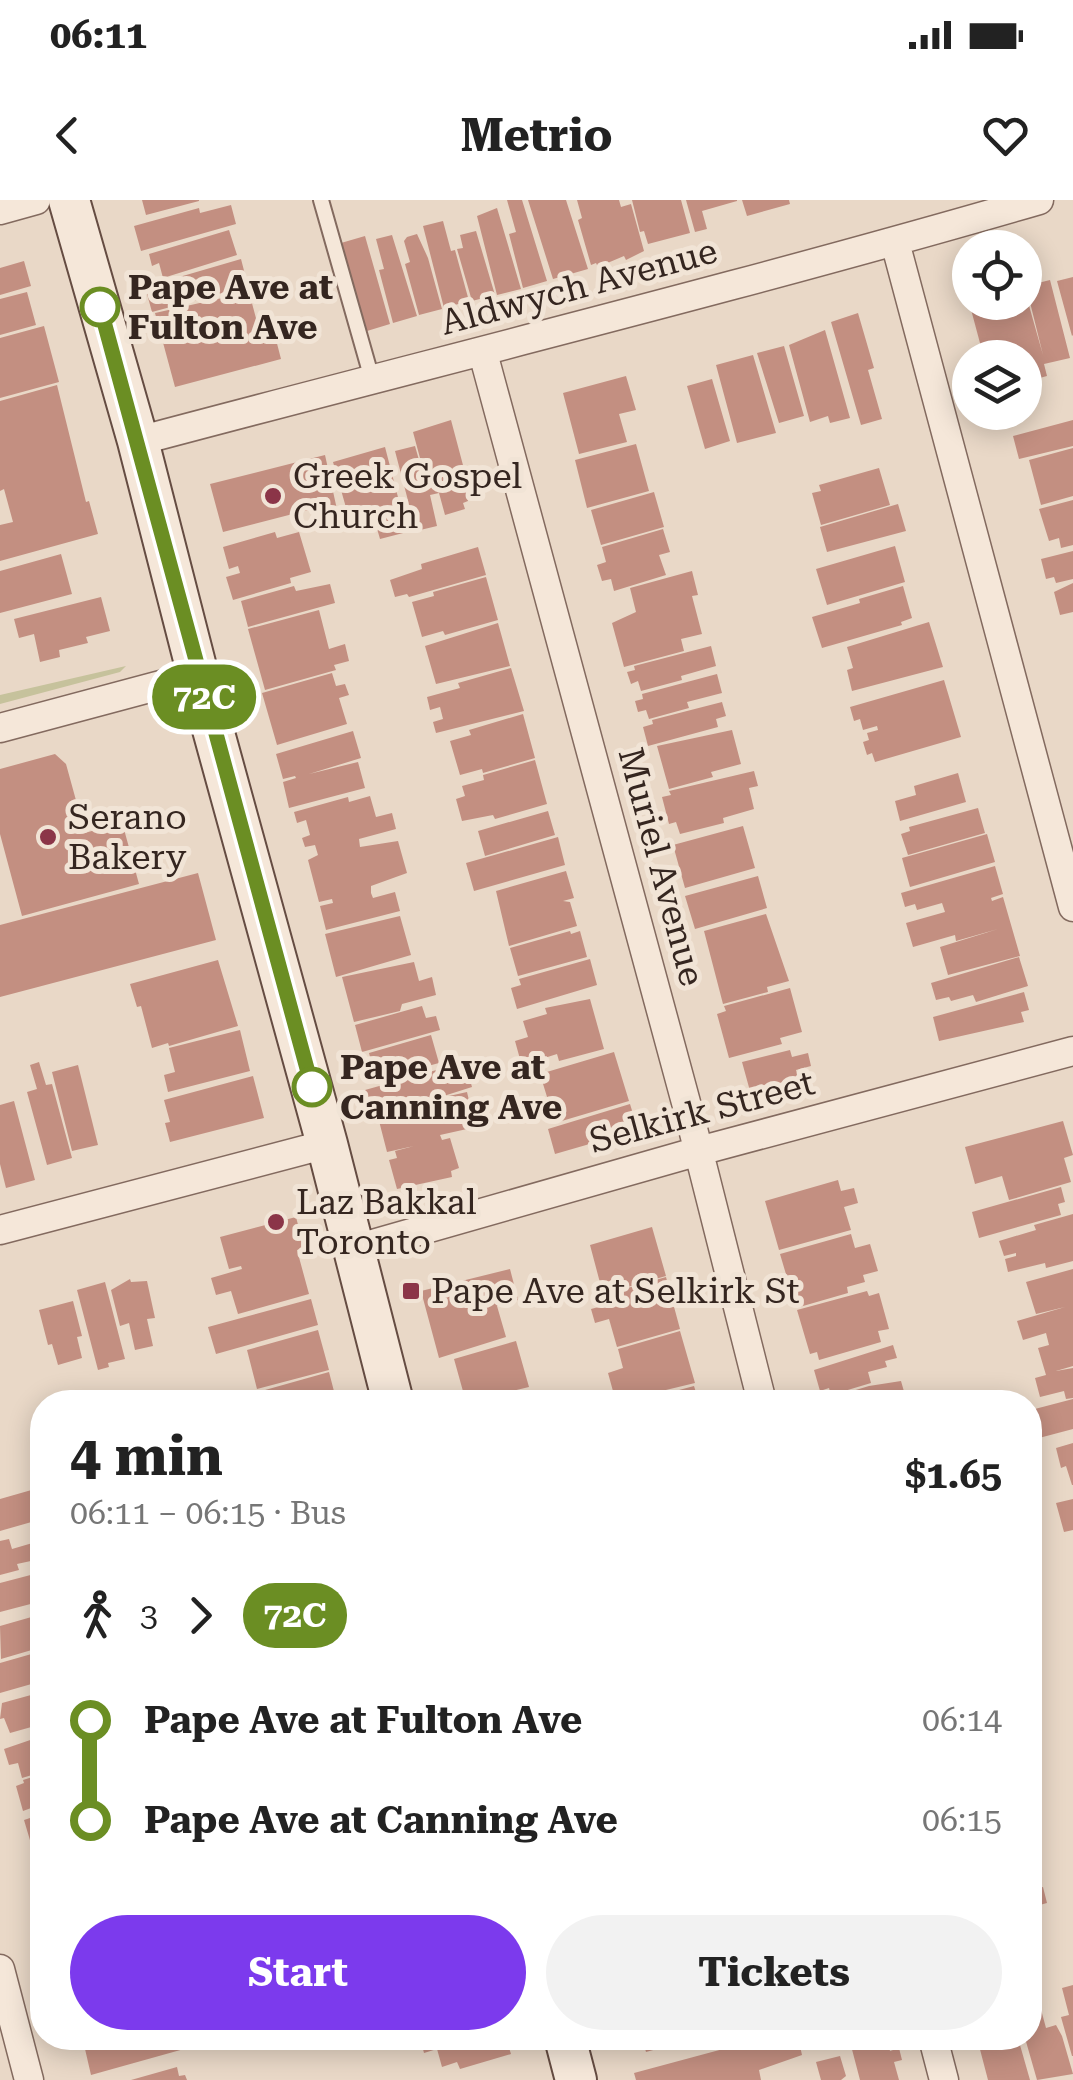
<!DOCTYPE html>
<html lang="en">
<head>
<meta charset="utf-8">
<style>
  body { margin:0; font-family:"Roboto Serif",serif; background:#f2f2f2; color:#222; height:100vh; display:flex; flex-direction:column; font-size:38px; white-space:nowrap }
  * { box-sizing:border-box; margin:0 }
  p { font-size:32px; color:#767676 }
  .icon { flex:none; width:55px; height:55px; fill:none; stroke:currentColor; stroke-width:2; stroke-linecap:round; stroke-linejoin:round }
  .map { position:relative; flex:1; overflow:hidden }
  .details { position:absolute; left:30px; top:1190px; width:1012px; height:660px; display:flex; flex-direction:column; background:#fff; border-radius:40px; box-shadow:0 5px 25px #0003 }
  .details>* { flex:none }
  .badge { padding:0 20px; border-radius:32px; font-size:35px; line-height:65px }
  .tools { position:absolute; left:952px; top:30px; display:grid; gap:20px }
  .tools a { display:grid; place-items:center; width:90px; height:90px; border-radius:50%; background:#fff; box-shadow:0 5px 25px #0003; font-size:50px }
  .map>.badge { position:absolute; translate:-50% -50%; box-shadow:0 0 0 5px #fff }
  .legs { display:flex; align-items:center; gap:15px; height:110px; padding:0 40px; font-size:32px }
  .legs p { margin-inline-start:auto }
  .summary { display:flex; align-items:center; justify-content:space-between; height:170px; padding:0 40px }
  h1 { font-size:55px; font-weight:700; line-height:75px }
  .primary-button { display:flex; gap:20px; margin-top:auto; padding:20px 40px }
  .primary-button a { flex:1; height:115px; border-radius:60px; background:#7c3aed; color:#fff; font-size:40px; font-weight:700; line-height:115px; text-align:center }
  .primary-button a+a { background:#f2f2f2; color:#222 }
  ul { padding:0 40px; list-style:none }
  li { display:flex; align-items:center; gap:35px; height:100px; font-size:38px }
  li i { display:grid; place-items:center; width:15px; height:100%; margin:0 12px; background:currentColor }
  li i::after { content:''; width:25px; height:25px; margin:-12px; border:8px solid; border-radius:50%; background:#fff }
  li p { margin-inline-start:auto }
  li:first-child i { background:linear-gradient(#0000 50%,currentColor 0) }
  li:last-child i { background:linear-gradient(currentColor 50%,#0000 0) }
  .status { display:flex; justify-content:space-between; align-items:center; height:70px; padding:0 50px; background:#fff; direction:ltr }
  .status svg { height:28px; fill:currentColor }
  header { display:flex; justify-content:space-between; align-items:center; height:130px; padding:0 40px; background:#fff; font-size:45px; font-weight:700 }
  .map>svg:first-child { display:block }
  .green { fill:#c6c29c }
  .building { fill:#c38f81 }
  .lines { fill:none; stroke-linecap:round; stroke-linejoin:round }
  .lane-casing { stroke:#836a5f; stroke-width:18 }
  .street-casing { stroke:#836a5f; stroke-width:31 }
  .secondary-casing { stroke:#654c42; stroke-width:44 }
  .lane { stroke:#f5e7d9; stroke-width:14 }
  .street { stroke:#f5e7d9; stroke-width:28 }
  .secondary { stroke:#f5e7d9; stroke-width:40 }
  .line-1-casing { stroke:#fff; stroke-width:22 }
  .line-1 { stroke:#6b8e23; stroke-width:15 }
  .stop-1-dot { fill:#fff; stroke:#6b8e23; stroke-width:5 }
  .poi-dot { fill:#8b3548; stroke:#f1e4d6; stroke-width:4 }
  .labels { text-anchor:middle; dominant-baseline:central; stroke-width:10; stroke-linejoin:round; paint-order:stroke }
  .stop-label { font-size:35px; font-weight:bold; fill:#352620; stroke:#f1e4d6; text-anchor:start }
  .street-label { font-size:35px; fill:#352620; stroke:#f1e4d6 }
  .poi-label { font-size:35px; fill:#352620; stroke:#f1e4d6; text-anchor:start }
</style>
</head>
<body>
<div class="status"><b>06:11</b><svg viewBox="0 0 49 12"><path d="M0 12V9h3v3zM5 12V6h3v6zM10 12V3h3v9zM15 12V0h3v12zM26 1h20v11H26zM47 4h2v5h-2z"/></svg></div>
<header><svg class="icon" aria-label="back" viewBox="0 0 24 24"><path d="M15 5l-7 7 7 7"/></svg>Metrio<svg class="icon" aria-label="heart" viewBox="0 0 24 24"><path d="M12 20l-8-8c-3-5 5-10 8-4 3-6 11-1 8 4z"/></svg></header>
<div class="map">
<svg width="1073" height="1880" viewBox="0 0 1073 1880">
  <rect width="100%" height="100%" fill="#e9d8c7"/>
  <path class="green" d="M126,466l-6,6 -120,32v-9z"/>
  <path class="building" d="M142,0h57v1l-53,14z
    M507,0h15l25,81 -24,7 -14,-54 7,-2z
    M528,0h38l22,69 -35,10z
    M577,0h42l2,7 10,-3 13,47 -18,9 -2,-4 -26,11 -2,-4 -5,2 -13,-45 4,-2z
    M632,0h49l9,33 -42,11 -4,-13 -4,1z
    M686,0h51v1l-35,10 5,18 -12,3z
    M742,0h47l1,4 -43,12z
    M231,5l5,19 -95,27 -7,-25 65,-18 1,5z
    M497,8l24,81 -24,6 -20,-79z
    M443,21l8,30 4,-1 14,51 -25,7 -21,-82z
    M229,30l8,25 -74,23 -4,-15 -7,3 -3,-12z
    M476,31l19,64 -23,6 -15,-52 6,-1 -3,-13z
    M417,34l11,24 14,51 -23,6 -14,-51 5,-2 -6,-21 3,-4z
    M392,35l25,81 -24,7 -14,-53 5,-1 -8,-30z
    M365,36l25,88 -23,7 -26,-88z
    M241,59l7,27 -96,26 -7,-25z
    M24,61l7,25 -31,9v-27z
    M1073,77v58l-1,1 -15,-55z
    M1050,80l20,78 -26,6 3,12 -22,6v-24h-41l-15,-56h59l15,53 -17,-69z
    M27,92l9,33 -36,10v-36z
    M249,92l8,30 7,-2 2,10 7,-2 8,31 -106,28 -20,-74z
    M858,113l16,55 -6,2 14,49 -21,6 -30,-103z
    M44,126l15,56 -59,16v-60z
    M825,130l25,88 -20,5 -2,-7 -18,6 -21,-77z
    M784,146l20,70 -25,7 -22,-70z
    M753,155l23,78 -39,10 -21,-78z
    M626,176l10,34 -17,4 8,28 -48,12 -16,-61z
    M712,179l18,62 -25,8 -18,-63z
    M57,185l29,117 3,-1 9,33 -98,27v-36l13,-3 -9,-33 -4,2v-90z
    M451,220l17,64 -4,1 4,16 -5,2 2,6 -20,6 -6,-22 -9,2 7,31 -21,5 -21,-80 20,-5 4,14 6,-2h-5l-7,-26z
    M1073,220v26l-54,13 -6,-23z
    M636,244l13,47 -62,17 -12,-48z
    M385,247l22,85 -27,7 -4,-14 -23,7 -20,-70z
    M1073,248v48l-32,9 -12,-45z
    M325,255l13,59 -20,5 -2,-11 -93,24 -13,-48z
    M879,268l11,37 -69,20 -9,-32 9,-2 -2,-6z
    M654,292l10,35 -63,18 -10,-35z
    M1073,300v45l-12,3 -2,-10 -10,3 -10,-32z
    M898,304l8,27 -79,21 -7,-25z
    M663,329l7,23 -11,3 7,20 -52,16 -3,-12 -9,2 -5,-16 9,-3 -4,-15z
    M275,332l2,6 22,-6 12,40 -21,6 1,5 -58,17 -7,-23 14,-4 -2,-7 -9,3 -6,-22z
    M895,346l10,36 -78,23 -11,-36z
    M478,347l8,28 -77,22 -2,-3 -12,3 -5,-17 32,-11 -1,-5z
    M1073,351v28l-17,4 -2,-6 -8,2 -5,-20z
    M61,354l11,40 -72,19v-42z
    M692,371l6,24 -6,1 10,38 -21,5 3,12 -60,16 -12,-44 24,-11 -6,-24z
    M486,377l12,43 -53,15 -2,-4 -21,6 -10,-35 22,-6 -1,-4z
    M1073,383v29l-13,3 -6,-23z
    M330,384l5,19 -87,24 -7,-26 53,-15 2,5z
    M903,386l9,32 -11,4 1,3 -80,23 -10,-31 48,-14 -1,-4z
    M101,397l9,34 -24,6 2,6 -29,7 1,7 -20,5 -6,-28 -15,4 -5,-19z
    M319,410l10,39 16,-5 4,17 -15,4 2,5 -71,20 -17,-61z
    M929,422l14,45 -91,24 -5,-21 6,-2 -6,-21z
    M498,423l12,43 -74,18 -11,-38z
    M711,446l5,20 -35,10 1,4 -41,11 -3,-10 -7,3 -4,-12 8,-2 -1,-4z
    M511,468l13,43 -88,22 -3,-11 10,-3 -3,-12 -10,3 -3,-13 33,-9 -2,-5z
    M332,473l4,13 9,-2 4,11 -10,3 8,26 -70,21 -15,-52z
    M717,474l5,19 -35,9 2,6 -40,11 -3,-9 -8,2 -3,-11 8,-2 -1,-5z
    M944,480l17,57 -86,25 -3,-9 -5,2 -4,-13 6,-2 -2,-7 11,-3 -1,-4 -14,4 -3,-11 -6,2 -4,-14z
    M722,502l4,14 -10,3 2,8 -70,19 -5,-19 10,-3 -1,-4z
    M523,514l12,44 -52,15 -1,-4 -22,6 -10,-34 21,-6 -2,-5z
    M732,530l9,34 -30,8 2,5 -44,12 -12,-43z
    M353,531l8,27 -52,16 49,-12 7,26 -76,20 -6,-26 13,-4 -1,-2 -12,3 -7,-25z
    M55,554l11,10 19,69 37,-11 17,62 -117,32 -22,-82v-65z
    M535,560l12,44 -52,15 -2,-4 -31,6 -6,-22 9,-3 -3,-10 22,-6 -1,-5z
    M754,571l4,15 -9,2 5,21 -31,9 1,5 -44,11 -4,-12 -7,2 -7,-27 9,-2 -2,-4z
    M958,573l8,29 -66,19 -5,-20 21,-6 -2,-9z
    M370,596l6,21 16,-4 4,16 -37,10 1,8 38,-6 9,32 -36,13v7l2,5 22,-6 5,19 -74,19 -6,-24 13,-3 -1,-4 -13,3 -11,-42 10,-5 -3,-10 -10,2 -3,-9 8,-3 -4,-15 -9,3 -3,-11 54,-15 1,5z
    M978,608l7,25 -77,22 -7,-21 9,-3 -1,-4z
    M548,611l7,24 -70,21 -7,-25z
    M743,626l12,42 -70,20 -12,-43z
    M987,634l8,28 -85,25 -8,-29z
    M558,637l7,28 -91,26 -8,-28z
    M995,666l8,28 -12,4 1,3 11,-4 17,59 -72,19 -8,-28 58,-18 -42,12 -1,-6 -42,12 -7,-24 39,-11 -3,-9 -25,7 -2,-6 -10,3 -4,-14z
    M566,671l8,27 -11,3 7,1 7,24 -68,20 -13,-55z
    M198,673l18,67 -216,57v-72z
    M758,676l9,32 -72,21 -10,-33z
    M766,714l23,67 -22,6 1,5 -45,12 -19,-73z
    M400,716l11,39 -75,22 -11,-43z
    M570,731l1,3 9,-3 7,26 -69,19 -8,-28z
    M1019,757l9,29 -52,16 -3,-7 -22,6 -2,-4 -13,3 -5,-17z
    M590,759l7,26 -80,24 -6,-21 10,-3 -2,-6z
    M218,760l20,66 -69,20 -1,-3 -16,5 -11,-42 -4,1 -7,-23z
    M414,762l5,19 13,-4 4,18 -34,9 -2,7 -46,11 -12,-45z
    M790,788l12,44 -22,6 2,6 -53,14 -12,-44 9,-3 -2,-5z
    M1024,792l5,18 -8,2 3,10 -85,19 -6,-24z
    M590,799l14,50 -45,12 -2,-7 -22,7 -2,-5 -13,3 -5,-18 13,-4 -5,-16 24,-7 -2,-6z
    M422,806l4,12 10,-2 4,14 -78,22 -7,-27z
    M240,830l10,41 -82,21 -4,-17 11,-3 -6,-24z
    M431,835l8,28 -63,17 -7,-27z
    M790,850l2,7 16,-4 3,13 -15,4 2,8 -48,13 -8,-29z
    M614,852l15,49 -74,22 -15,-49z
    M39,862l7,23 6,-1 20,74 -25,7 -20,-73 10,-3 -7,-24z
    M465,862l7,25 -41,13 36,-8 4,17 -9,2 5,18 -27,6 2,5 8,-2 9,30 -8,3 1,6 -55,12 -8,-29 8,-2 -2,-7 19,-5 -27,6 -9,-35 34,-9 -1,-3 -39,8 -7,-23z
    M78,865l20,80 -26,6 -20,-79z
    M253,876l11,42 -94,24 -5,-19 5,-1 -6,-22z
    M14,901l21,79 -29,8 -6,-24v-59z
    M630,904l8,26 -83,24 -7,-25z
    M1063,921l10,34 -9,3 7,24 -62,18 -7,-24 -27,8 -10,-37z
    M838,980l3,11 13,-3 4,15 -14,4 7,23 -72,20 -14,-49z
    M1061,987l4,15 -7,2 3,11 -82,23 -7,-26z
    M1073,1014v47l-27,7 -1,-5 -37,9 -3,-13 11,-3v-3l-12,3 -5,-15 37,-11 -2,-5z
    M296,1017l8,31 -7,2 12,44 -71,20 -7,-23 -15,4 -5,-17 31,-9 -1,-3 -12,3 -9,-32z
    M652,1027l14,49 -63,18 -13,-49z
    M851,1034l4,14 15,-4 8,27 -15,4 2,7 -18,5 1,6 -52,15 -16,-54z
    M510,1069l8,31 -21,6 9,31 -67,21 -18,-67z
    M1073,1069v97l-17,5 17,-3v30l-7,1 -2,-8 -24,6 -5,-19 11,-3 -8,-27 11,-3 -3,-12 -23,7 -6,-19 48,-14 -29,7 -10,-32z
    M666,1077l14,52 -63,18 -8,-28 -14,4 -4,-14 15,-4 -3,-10z
    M130,1079l1,3 16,-1 8,37 -8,1 6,27 -18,4 -6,-27 -9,3 -9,-36z
    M105,1082l20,77 -17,4 1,4 -11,3 -21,-80z
    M867,1091l2,5 10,-3 10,36 -11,2 3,11 -62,18 -2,-8 -7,2 -13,-44z
    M311,1099l7,26 -102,29 -8,-27z
    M73,1101l9,35 -5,1 5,21 -24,7 -6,-21 -4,1 -9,-35z
    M318,1130l11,40 -72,19 -10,-39z
    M680,1131l15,52 -79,19 -8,-29 15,-5 -5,-19z
    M516,1141l13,46 -63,15 -12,-43z
    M893,1145l4,13 -12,3 2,6 -19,5 3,11 -40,12 -2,-7 -9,3 -6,-21z
    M329,1172l7,27 -12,3h-63l-3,-10z
    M901,1181l6,21h-91l53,-16z
    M694,1186l5,16h-61v-1z
    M512,1196l1,4 17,-4 2,6h-39z
    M1073,1199v30l-34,9v-3l-9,2 1,-27z
    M1073,1243v42h-1l-6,-19 -5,2 -5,-20z
    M42,1287v32l-42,12v-32z
    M1073,1299v31l-9,2 -8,-29z
    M9,1339l3,10 24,-7 4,17 -23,5 2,6 -19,5v-34z
    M42,1372v29l-42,11v-29z
    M42,1414v33l-41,12 -1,-33z
    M42,1451v30l-42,12v-30z
    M42,1492v32l-32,9 -6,-15 -4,1 2,-16z
    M42,1536v36l-20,6 -4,-15 -9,2 -5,-16z
    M42,1574v30l-19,7 -7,-25 8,-3 -1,-3z
    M42,1614v30l-10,3 -8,-27z
    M42,1655v31l-3,1 -8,-30z
    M1035,1676l3,12 5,-1 4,16 -11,3v9l-6,1v-38z
    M1073,1785v71h-1l-11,-39 8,-2 -7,-27z
    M1039,1802l7,26 10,-3 6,11 11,38 -36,6 -12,-42h5v-34z
    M120,1838h61l3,11 -93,26 -6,-26z
    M420,1838h86l5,16 -51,15 -3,-7 -15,5 -5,-18 -13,4z
    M642,1838h51v1l-47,13z
    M764,1838h25l3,10 8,-2 2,9 -43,15 2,10h-125l-2,-7z
    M849,1838h38l3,13 9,-3 3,12 -8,2 5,18h-39z
    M977,1838h41l12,42h-42z
    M840,1856l6,20 -5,4h-20l-5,-18z
    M177,1867l2,9 6,-1 2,5h-56z"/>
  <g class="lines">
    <g class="lane-casing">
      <path id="lane" d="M321,0l51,179"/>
    </g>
    <g class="street-casing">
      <path id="street" d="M0,10l36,-10
        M895,42l178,665
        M483,153l208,768 71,281
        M138,241c300,-80 602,-154 901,-241
        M0,528l198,-53
        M0,1030l327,-86
        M352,1050l347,-99 374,-100
        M0,1769l29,111
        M933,1838l11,42"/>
    </g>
    <g class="secondary-casing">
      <path id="secondary" d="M69,0l69,241 60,234 129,469 66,258
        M565,1838l11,42"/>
    </g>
    <use href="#lane" class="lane"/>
    <use href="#street" class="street"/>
    <use href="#secondary" class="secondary"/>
  </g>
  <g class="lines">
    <g class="line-1-casing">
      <path id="line-1" d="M100,107l212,780"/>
    </g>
    <use href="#line-1" class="line-1"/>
  </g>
  <g class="stop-1-dot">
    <circle cx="100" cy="107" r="18"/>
    <circle cx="312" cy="887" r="18"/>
  </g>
  <g class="poi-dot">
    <circle cx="273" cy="296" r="10"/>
    <circle cx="48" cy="637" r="10"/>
    <circle cx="276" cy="1022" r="10"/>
    <rect x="401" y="1081" width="20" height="20" rx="5"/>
  </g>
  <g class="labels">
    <g class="stop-label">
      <text x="128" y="87">Pape Ave at<tspan x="128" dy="40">Fulton Ave</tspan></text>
      <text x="340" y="867">Pape Ave at<tspan x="340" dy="40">Canning Ave</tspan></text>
    </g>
    <g class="street-label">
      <text transform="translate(579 87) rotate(-15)">Aldwych Avenue</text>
      <text transform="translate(661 667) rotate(75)">Muriel Avenue</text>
      <text transform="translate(702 912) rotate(-15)">Selkirk Street</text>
    </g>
    <g class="poi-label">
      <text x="293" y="276">Greek Gospel<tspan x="293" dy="40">Church</tspan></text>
      <text x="68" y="617">Serano<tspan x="68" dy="40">Bakery</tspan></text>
      <text x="296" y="1002">Laz Bakkal<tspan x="296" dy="40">Toronto</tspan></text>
      <text x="431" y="1091">Pape Ave at Selkirk St</text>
    </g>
  </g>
</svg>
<div class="tools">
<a><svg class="icon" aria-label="locate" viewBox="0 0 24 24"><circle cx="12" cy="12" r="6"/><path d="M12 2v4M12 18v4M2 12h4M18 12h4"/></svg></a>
<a><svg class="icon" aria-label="layers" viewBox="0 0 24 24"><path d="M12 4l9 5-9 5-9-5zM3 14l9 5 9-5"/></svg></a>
</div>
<b class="badge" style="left:204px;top:497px;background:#6b8e23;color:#fff">72C</b>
<section class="details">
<div class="summary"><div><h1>4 min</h1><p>06:11 – 06:15 · Bus</p></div><b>$1.65</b></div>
<div class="legs"><svg class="icon" aria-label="walk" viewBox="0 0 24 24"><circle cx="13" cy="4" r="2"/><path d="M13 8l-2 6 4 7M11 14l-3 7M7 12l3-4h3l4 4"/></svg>3<svg class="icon" aria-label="forward" viewBox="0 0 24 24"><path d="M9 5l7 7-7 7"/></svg><b class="badge" style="background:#6b8e23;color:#fff">72C</b></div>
<ul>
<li><i style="color:#6b8e23"></i><b>Pape Ave at Fulton Ave</b><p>06:14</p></li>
<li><i style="color:#6b8e23"></i><b>Pape Ave at Canning Ave</b><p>06:15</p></li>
</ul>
<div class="primary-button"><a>Start</a><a>Tickets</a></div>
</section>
</div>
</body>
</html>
